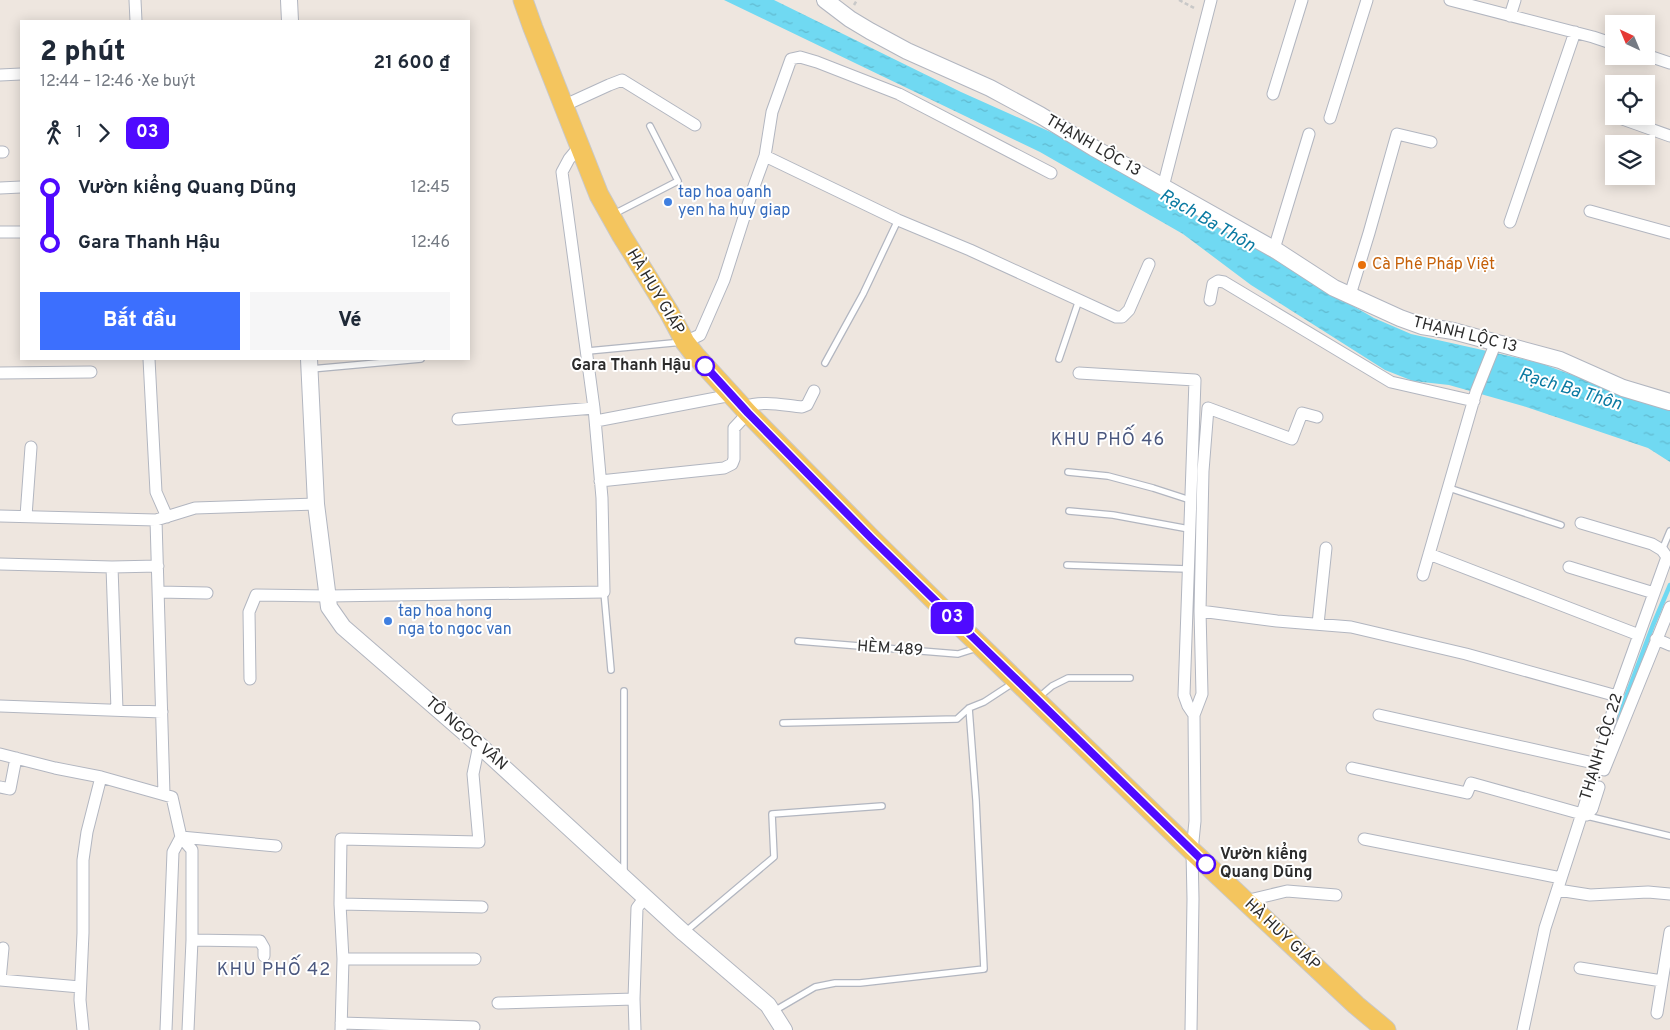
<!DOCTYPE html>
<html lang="vi">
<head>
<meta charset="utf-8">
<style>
  body { margin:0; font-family:Overpass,sans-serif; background:#f6f6f7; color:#1f2937; height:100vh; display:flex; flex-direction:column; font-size:19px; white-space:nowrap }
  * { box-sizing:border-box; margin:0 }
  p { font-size:16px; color:#747a83 }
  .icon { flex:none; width:28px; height:28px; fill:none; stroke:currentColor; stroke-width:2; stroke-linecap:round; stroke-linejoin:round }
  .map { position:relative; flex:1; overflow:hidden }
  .sheet { position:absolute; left:20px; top:20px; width:450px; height:340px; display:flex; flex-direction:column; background:#fff; border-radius:0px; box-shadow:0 2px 12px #0003 }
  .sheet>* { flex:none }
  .badge { padding:0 10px; border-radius:8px; font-size:18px; line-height:32px }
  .needle { width:32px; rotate:316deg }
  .buttons { position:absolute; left:1605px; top:15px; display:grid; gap:10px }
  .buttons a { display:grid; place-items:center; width:50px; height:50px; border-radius:0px; background:#fff; box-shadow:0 2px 12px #0003; font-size:25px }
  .map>.badge { position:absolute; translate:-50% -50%; box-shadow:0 0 0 2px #fff }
  .legs { display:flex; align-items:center; gap:8px; height:55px; padding:0 20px; font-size:16px }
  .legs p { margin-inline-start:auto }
  .head { display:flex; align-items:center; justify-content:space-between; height:85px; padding:0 20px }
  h1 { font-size:28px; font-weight:800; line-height:38px }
  .cta { display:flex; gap:10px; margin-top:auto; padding:10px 20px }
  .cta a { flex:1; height:58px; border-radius:0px; background:#3c6ffe; color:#fff; font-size:20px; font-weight:800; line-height:58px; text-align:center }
  .cta a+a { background:#f6f6f7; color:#1f2937 }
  ul { padding:0 20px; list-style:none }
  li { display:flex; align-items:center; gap:18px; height:55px; font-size:19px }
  li i { display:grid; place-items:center; width:8px; height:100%; margin:0 6px; background:currentColor }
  li i::after { content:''; width:12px; height:12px; margin:-6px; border:4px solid; border-radius:50%; background:#fff }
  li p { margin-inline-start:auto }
  li:first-child i { background:linear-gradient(#0000 50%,currentColor 0) }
  li:last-child i { background:linear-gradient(currentColor 50%,#0000 0) }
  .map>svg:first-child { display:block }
  .water { fill:url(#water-ripples) }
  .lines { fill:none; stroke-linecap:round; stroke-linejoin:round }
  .stream { stroke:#70d9f2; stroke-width:4.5 }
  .lane-casing { stroke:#b2b6c0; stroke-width:8 }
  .street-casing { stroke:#b2b6c0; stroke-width:13 }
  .secondary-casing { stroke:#b2b6c0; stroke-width:18 }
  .primary-casing { stroke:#c8c8c8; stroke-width:21 }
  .path { stroke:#c8c8c8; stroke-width:2.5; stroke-dasharray:4 2.5; stroke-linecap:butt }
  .lane { stroke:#fff; stroke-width:5.5 }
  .street { stroke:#fff; stroke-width:11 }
  .secondary { stroke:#fff; stroke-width:16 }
  .primary { stroke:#f4c55e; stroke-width:19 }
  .line-1-casing { stroke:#fff; stroke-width:11 }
  .line-1 { stroke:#4f0aff; stroke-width:8 }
  .shop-dot { fill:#3f7fe0; stroke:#fff; stroke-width:2 }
  .food-dot { fill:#e8710a; stroke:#fff; stroke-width:2 }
  .stop-1-dot { fill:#fff; stroke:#4f0aff; stroke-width:2.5 }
  .labels { text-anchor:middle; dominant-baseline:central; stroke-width:4; stroke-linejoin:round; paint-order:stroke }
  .street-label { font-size:16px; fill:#2c2c2c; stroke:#fff }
  .shop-label { font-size:16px; fill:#366cbe; stroke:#fff; text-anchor:start }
  .food-label { font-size:16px; fill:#c56008; stroke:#fff; text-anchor:start }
  .stop-label { font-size:16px; font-weight:bold; fill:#2c2c2c; stroke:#fff; text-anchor:end }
  .water-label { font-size:18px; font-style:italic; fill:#0a7aa2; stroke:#fff }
  .neighbourhood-label { font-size:18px; letter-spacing:1px; fill:#4b587f; stroke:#fff }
</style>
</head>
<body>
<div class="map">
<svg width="1670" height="1030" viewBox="0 0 1670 1030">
  <defs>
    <pattern id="water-ripples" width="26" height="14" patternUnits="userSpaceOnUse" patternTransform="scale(1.25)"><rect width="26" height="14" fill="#70d9f2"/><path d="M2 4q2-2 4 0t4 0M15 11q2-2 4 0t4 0" fill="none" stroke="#61bad0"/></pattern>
  </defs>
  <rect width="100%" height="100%" fill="#eee6df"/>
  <path class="water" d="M724,0h50l187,92 103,46 98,49 144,92 68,39 37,16 129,29 108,40 22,6v53l-22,-14 -125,-42 -74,-21 -36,-4 -28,-11 -134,-85 -68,-51 -143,-82z"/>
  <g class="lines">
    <path class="stream" d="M1611,737l42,-112 17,-40"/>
    <g class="lane-casing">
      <path id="lane" d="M612,215l66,-34 -28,-55
        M588,351l95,-9
        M1059,359l20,-59
        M825,363l38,-69 35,-74
        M311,369l110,-10
        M1068,472l40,4 45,12 37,12
        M1449,488l112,37
        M1069,511l44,4 76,14
        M1662,550l8,-19
        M1067,565l120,4
        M604,592l7,78
        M798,641l160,13 19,-6
        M1038,698l14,-12 16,-8h62
        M783,723l174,-4 12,-11 15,-6 29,-19
        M1587,816l83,20
        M624,874v-183
        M685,932l89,-75 -2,-43 110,-8
        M774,1011l41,-24 20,-4h25l124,-14 -8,-169 -7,-92"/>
    </g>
    <g class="street-casing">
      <path id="street" d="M135,0l1,21
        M1450,0l143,37 21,7
        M1510,16l5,-16
        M1646,55l24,8
        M0,75l21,-1
        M1273,94l29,-94
        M563,106l46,-21 13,-5 73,45
        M1614,116l56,20
        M1330,118l37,-118
        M0,152h3
        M765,156l133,64 72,30 146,67h6l7,-7 20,-46
        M1163,187l48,-187
        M0,188l21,-1
        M1590,211l80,22
        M1510,222l65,-190
        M0,232h21
        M1274,249l35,-115
        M1350,295l19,-62 28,-99 34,8
        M1210,300l3,-16 5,-3 6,1 167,100 83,19
        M685,342l15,-7 24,-55 29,-91 12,-33 7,-44 19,-53 9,-2 17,5 82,32 152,79
        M149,359l7,133 11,25
        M0,373l91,-1
        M1079,373l116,7 -11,315 4,11 6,9
        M743,407c20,-7 39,-2 59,0l5,-2 7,-14
        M458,419l136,-11
        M596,421l136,-26
        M600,481l124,-13 8,-4 2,-5v-31l14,-15
        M0,516l156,4 39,-12 121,-4
        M26,516l5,-69
        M156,520l8,274
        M1429,554l210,81
        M0,564l112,3
        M1569,567l85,26
        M1423,575l53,-183 20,-50
        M159,592l48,1
        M1200,611l77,10 74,6 115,27 151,42
        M1318,624l8,-76
        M1656,639l14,6
        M250,679l-1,-67 7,-17 72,1 276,-4 -2,-94 -8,-90 -32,-236 7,-13 10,-12
        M0,706l162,6
        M117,710l-5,-143 46,-1
        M1379,715l219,49
        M0,754l55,14 46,9 71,20 9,40 11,13v90l-4,90
        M1352,768l115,25 4,-10 111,31
        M1604,770l66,-163
        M0,787l10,2 6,-31
        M1587,815l5,-6 7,-22
        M181,837l95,9
        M1364,839l197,39
        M1558,890l32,5 58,-3 22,2
        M1245,901l42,-10 49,4
        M340,904l142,3
        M192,940l68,1 4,7v8
        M3,948l-3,32 80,7
        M343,959h132
        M1580,968l82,13
        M634,999l1,31
        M498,1003l136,-4 3,-91 8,-11
        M1657,1013l13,-81
        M341,1023l133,4
        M83,1030l-3,-30 3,-67v-73l4,-28 14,-55
        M166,1030l7,-178 8,-15
        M341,1030l2,-71 -3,-55 1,-65 138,3 -6,-68 6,-29
        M1191,1030l2,-131 -1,-48 3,-30 -1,-106 8,-21 -2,-83 3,-140 5,-63 84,31 10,-26 15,4
        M1523,1030l22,-102 53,-164 19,-68 50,-139 -5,-7 -10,-6 -71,-21"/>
    </g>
    <g class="secondary-casing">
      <path id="secondary" d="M289,0l1,21
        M825,0l25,19 20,12 37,20 83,37 50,27 54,33 183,103 57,37 66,30 22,8 31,5 107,29 63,28 47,14
        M309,359l7,145 13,103 14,20 136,118 205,188 84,72 16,25"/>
    </g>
    <g class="primary-casing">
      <path id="primary" d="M523,0l10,28 66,167 23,41 47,76 16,30 10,13 53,58 123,125 89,88 232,225 164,154 30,25"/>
    </g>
    <path class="path" d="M1179,0l17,9
      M854,5l3,-5"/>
    <use href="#lane" class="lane"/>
    <use href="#street" class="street"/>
    <use href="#secondary" class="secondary"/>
    <use href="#primary" class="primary"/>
  </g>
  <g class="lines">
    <g class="line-1-casing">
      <path id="line-1" d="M705,366l43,47 123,125 335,326"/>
    </g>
    <use href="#line-1" class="line-1"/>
  </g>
  <g class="shop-dot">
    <circle cx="668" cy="202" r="5"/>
    <circle cx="388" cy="621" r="5"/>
  </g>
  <circle class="food-dot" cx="1362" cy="265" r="5"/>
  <g class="stop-1-dot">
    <circle cx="705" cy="366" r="9"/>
    <circle cx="1206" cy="864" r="9"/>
  </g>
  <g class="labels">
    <g class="street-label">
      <text transform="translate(1093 146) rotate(30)">THẠNH LỘC 13</text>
      <text transform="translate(655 292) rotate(59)">HÀ HUY GIÁP</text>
      <text transform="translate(1465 335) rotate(14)">THẠNH LỘC 13</text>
      <text transform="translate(890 649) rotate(4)">HÈM 489</text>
      <text transform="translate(466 734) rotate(41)">TÔ NGỌC VÂN</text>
      <text transform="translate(1602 747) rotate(-73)">THẠNH LỘC 22</text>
      <text transform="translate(1282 935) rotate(43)">HÀ HUY GIÁP</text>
    </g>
    <g class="shop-label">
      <text x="678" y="193">tap hoa oanh<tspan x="678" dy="18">yen ha huy giap</tspan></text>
      <text x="398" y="612">tap hoa hong<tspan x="398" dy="18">nga to ngoc van</tspan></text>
    </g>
    <g class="food-label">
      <text x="1372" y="265">Cà Phê Pháp Việt</text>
    </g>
    <g class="stop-label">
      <text x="691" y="366">Gara Thanh Hậu</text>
      <text x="1220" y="855" text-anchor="start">Vườn kiểng<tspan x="1220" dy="18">Quang Dũng</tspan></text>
    </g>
    <g class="water-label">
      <text transform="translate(1207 221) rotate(30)">Rạch Ba Thôn</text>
      <text transform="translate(1570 390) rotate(17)">Rạch Ba Thôn</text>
    </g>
    <g class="neighbourhood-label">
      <text x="1108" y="440">KHU PHỐ 46</text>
      <text x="274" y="970">KHU PHỐ 42</text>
    </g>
  </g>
</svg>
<div class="buttons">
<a><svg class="needle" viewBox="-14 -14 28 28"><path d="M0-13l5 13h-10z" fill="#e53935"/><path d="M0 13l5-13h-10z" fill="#747a83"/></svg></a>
<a><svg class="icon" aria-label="locate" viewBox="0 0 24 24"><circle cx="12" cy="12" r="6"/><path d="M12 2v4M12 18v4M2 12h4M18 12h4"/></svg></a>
<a><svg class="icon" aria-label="layers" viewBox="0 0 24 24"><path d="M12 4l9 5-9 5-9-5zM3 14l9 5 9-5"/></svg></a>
</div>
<b class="badge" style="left:952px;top:618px;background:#4f0aff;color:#fff">03</b>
<section class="sheet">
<div class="head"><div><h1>2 phút</h1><p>12:44 – 12:46 · Xe buýt</p></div><b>21 600 ₫</b></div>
<div class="legs"><svg class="icon" aria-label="walk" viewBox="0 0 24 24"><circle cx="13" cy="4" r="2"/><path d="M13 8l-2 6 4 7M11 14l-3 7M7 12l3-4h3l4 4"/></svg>1<svg class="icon" aria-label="forward" viewBox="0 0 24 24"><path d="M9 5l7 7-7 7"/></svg><b class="badge" style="background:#4f0aff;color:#fff">03</b></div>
<ul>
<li><i style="color:#4f0aff"></i><b>Vườn kiểng Quang Dũng</b><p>12:45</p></li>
<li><i style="color:#4f0aff"></i><b>Gara Thanh Hậu</b><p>12:46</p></li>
</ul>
<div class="cta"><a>Bắt đầu</a><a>Vé</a></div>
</section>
</div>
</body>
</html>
